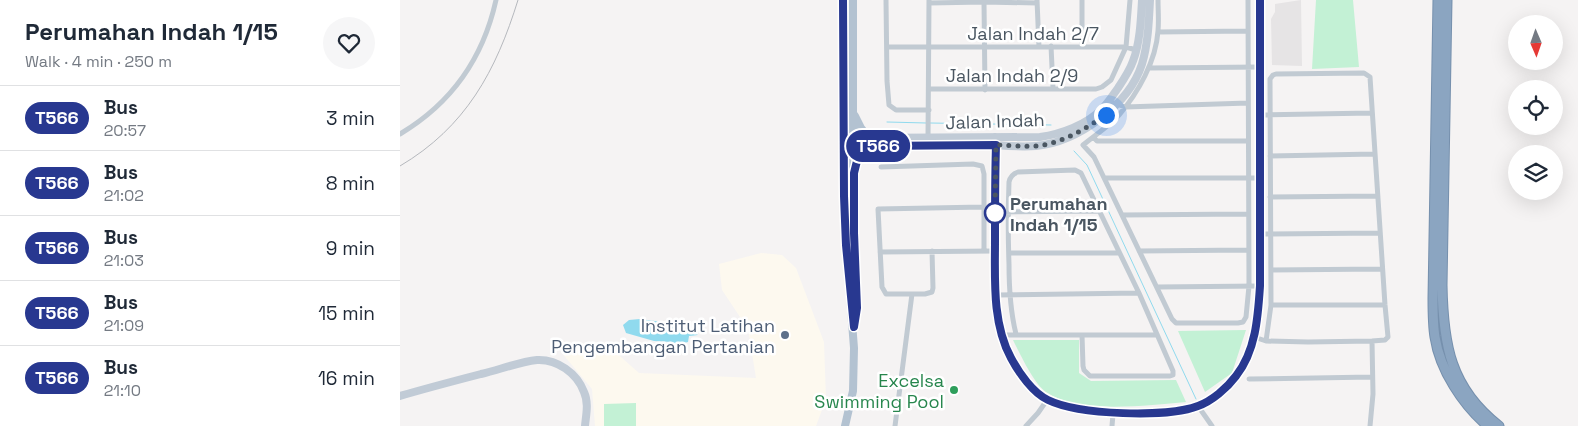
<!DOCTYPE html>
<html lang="en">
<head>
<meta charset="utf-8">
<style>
  body { margin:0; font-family:"Space Grotesk",sans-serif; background:#f6f6f7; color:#1f2937; height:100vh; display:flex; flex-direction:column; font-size:19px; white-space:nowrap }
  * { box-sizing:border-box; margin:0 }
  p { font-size:16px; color:#747a83 }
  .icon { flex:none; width:28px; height:28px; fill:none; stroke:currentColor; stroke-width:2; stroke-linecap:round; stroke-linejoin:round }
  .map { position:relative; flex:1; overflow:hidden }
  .panel { display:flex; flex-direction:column; background:#fff; width:400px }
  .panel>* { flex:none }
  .badge { padding:0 10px; border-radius:16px; font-size:18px; line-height:32px }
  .needle { width:32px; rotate:178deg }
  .buttons { position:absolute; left:1108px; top:15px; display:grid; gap:10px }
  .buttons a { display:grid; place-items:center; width:55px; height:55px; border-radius:50%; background:#fff; box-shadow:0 5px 20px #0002; font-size:25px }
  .you { position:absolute; width:25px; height:25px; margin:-12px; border:4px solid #fff; border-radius:50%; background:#1a73e8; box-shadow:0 0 0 8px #1a73e833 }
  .map>.badge { position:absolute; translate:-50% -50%; box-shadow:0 0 0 2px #fff }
  .round { display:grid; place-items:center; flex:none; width:52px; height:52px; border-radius:26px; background:#f6f6f7 }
  .overview { display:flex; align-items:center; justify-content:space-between; height:85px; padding:0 25px }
  h1 { font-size:24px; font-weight:800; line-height:38px }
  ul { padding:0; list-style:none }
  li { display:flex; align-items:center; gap:15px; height:65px; padding:0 25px; border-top:1px solid #e0e1e3 }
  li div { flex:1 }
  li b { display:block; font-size:19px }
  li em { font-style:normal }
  li .badge { min-width:55px; font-weight:700; text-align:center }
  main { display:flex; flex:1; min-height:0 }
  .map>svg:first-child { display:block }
  .commercial { fill:#fdf9ef }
  .education { fill:#e6e4e5 }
  .green { fill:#c3f1d5 }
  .water { fill:#90daee }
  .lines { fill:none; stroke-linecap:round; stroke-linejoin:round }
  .stream { stroke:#90daee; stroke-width:1 }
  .highway-casing { stroke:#7690ad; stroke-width:11 }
  .street { stroke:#c1cad2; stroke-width:5 }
  .secondary { stroke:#c1cbd6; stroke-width:8 }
  .primary { stroke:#b3c2d1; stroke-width:8 }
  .highway { stroke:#8ba5c1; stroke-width:9 }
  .rail { stroke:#b5b8bd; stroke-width:1 }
  .line-casing { stroke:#fff; stroke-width:11 }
  .line { stroke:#283890; stroke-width:8 }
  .walk { stroke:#4a5661; stroke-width:5; stroke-dasharray:0 9 }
  .stop-dot { fill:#fff; stroke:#283890; stroke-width:2.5 }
  .service-dot { fill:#5c6f8a; stroke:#fff; stroke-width:2 }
  .leisure-dot { fill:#2e9e5b; stroke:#fff; stroke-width:2 }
  .labels { text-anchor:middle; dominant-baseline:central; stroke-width:5; stroke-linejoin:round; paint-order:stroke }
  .street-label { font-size:18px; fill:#4a5661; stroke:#fff }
  .stop-label { font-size:18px; font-weight:bold; fill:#4a5661; stroke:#fff; text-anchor:start }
  .service-label { font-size:18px; fill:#4e5e75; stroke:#fff; text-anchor:end }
  .leisure-label { font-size:18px; fill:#27864d; stroke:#fff; text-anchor:end }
</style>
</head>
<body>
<main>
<section class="panel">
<div class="overview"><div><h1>Perumahan Indah 1/15</h1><p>Walk · 4 min · 250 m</p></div><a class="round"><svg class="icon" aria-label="heart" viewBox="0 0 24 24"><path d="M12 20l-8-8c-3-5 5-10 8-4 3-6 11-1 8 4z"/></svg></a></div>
<ul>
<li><span class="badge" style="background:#283890;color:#fff">T566</span><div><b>Bus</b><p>20:57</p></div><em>3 min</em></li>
<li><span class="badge" style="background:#283890;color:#fff">T566</span><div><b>Bus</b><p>21:02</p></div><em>8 min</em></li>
<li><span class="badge" style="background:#283890;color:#fff">T566</span><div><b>Bus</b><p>21:03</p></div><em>9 min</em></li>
<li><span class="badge" style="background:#283890;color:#fff">T566</span><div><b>Bus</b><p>21:09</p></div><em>15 min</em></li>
<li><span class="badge" style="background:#283890;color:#fff">T566</span><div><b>Bus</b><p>21:10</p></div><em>16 min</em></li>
</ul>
</section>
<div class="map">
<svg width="1178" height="426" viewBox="0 0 1178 426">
  <rect width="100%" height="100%" fill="#f5f3f3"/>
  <path class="commercial" d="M361,253l21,2 14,13 28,74 2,57 -10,27h-221l-3,-37 -31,-37 14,-8 29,-2 35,31 117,5 -8,-49 -26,-39 -3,-26z"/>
  <path class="education" d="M901,0l1,66 -30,-1 -1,-46 4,-7v-8z"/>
  <path class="green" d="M916,0h37l6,67 -47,2z
    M846,330l-14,43 -27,19 -27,-61z
    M613,340h66v33l12,8 85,-1 10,22c-39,3 -106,13 -140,-10 -12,-8 -26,-38 -33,-52z
    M236,403v23h-32v-22z"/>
  <path class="water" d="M240,319c19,3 42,4 58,16l-9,1 -1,6 -13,3 -3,-3 -18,-1 -28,-8 -3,-8 6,-5z"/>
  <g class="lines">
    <path class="stream" d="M487,122l39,1
      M530,123l121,2
      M674,151l13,14 109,234"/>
    <g class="highway-casing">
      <path id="highway" d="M1038,0l-5,298c0,13 0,27 2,39 5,33 28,68 53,89
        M1047,0l-5,285c1,59 8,103 57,141"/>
    </g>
    <path class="street" d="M486,0l1,81 2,24 7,5h33
      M637,0l2,47
      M682,0v46
      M758,0c0,10 1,21 0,31 -2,30 -20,62 -39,84 -11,12 -24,20 -36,30l11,12 78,162 4,4h62l5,-1 3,-5 3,-31 -1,-286
      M584,2l1,88
      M529,3l55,-1 53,1
      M758,32l89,-1
      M651,46l2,42
      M487,47h239l10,3
      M749,68l112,-1
      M529,89h167l6,-2 9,-7 15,-33 4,-47
      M714,103l11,4 123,-4
      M860,115l112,-2
      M0,134c52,-31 83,-75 96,-134
      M694,138l3,3h151
      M528,139l1,-139
      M870,156l105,-2
      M481,167l92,-3 9,2 2,8v77
      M705,178h155
      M870,197l108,-1
      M595,212l105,-1
      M722,215l125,-1
      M860,234l120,-1
      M532,251l1,37 -1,4 -7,2h-39l-4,-7 -4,-78 105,-2
      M739,251l109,-1
      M480,252l115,-1
      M609,253h109
      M871,270l111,-1
      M757,287l103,-1
      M596,295l143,-2
      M871,305h114
      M616,334c-6,-24 -7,-46 -7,-70 -1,-27 -1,-54 0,-82 1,-5 3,-8 9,-10l57,-2 6,3 58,120 34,78v4l-3,1h-80l-6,-6 -1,-4 -1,-31
      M601,335h156
      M854,337l12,4 42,1 64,-1 13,-1 3,-3 -3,-32 -15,-228 -6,-4 -88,1 -3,1 -3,4 1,226 -5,36
      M849,379l123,-2
      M798,406l14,20
      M495,426l17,-132
      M626,426l12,-13 9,-13
      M712,426l1,-12
      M970,426l3,-32 -1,-53"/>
    <path class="secondary" d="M595,137c1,16 0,33 0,49 0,28 0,56 0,84 1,30 1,61 16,88 8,15 22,35 37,42 30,15 119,18 150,6 14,-5 29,-18 38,-30 20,-25 22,-60 24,-90v-286
      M453,138l187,-1c21,-3 46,-12 62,-28 6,-6 11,-14 16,-21 6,-9 12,-18 15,-27 7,-18 8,-42 9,-61
      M454,146c39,0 78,-1 117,-2 22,0 44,4 65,2 42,-4 93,-41 106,-82 6,-20 7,-43 8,-64
      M0,396c27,-8 54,-15 81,-22 18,-4 37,-12 56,-14 20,-1 40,13 47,32 5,11 2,23 1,34"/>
    <path class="primary" d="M443,0l3,245 8,103 -1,43 -8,35
      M453,0v233l4,75 -2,10
      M455,116l6,12 8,10
      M456,164l6,-14 7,-4"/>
    <use href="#highway" class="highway"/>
    <path class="rail" d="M0,166c66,-39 96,-95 118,-166"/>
  </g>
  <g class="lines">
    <g class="line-casing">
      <path id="line" d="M443,0l1,196 2,49 8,82 3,-19 -3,-75v-60l5,-20 3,-3 7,-4 127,-1c-1,31 -1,63 -1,95 0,39 -3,83 16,118 8,15 22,35 37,42 31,15 119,18 150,6 14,-5 29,-18 38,-30 20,-25 22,-60 24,-90v-286"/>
    </g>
    <use href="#line" class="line"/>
    <path class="walk" d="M595,213l1,-68c12,0 26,2 39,1 26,-2 50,-17 71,-31"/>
  </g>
  <circle class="stop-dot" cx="595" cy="213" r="10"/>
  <circle class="service-dot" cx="385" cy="335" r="5"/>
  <circle class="leisure-dot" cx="554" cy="390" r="5"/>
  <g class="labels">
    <g class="street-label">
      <text x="633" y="33">Jalan Indah 2/7</text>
      <text x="612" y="75">Jalan Indah 2/9</text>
      <text transform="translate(595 121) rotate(-2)">Jalan Indah</text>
    </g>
    <g class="stop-label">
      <text x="610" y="203">Perumahan<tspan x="610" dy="21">Indah 1/15</tspan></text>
    </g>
    <g class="service-label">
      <text x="375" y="325">Institut Latihan<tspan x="375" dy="21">Pengembangan Pertanian</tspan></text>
    </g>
    <g class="leisure-label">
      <text x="544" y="380">Excelsa<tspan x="544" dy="21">Swimming Pool</tspan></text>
    </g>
  </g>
</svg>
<div class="buttons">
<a><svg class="needle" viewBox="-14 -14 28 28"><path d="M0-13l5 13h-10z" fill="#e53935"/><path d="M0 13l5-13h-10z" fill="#747a83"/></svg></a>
<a><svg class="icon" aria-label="locate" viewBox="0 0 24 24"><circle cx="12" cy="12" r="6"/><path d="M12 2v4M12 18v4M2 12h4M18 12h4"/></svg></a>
<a><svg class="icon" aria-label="layers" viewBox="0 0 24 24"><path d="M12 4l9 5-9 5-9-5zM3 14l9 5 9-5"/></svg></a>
</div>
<div class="you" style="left:706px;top:115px"></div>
<b class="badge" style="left:478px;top:146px;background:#283890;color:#fff">T566</b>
</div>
</main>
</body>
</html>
